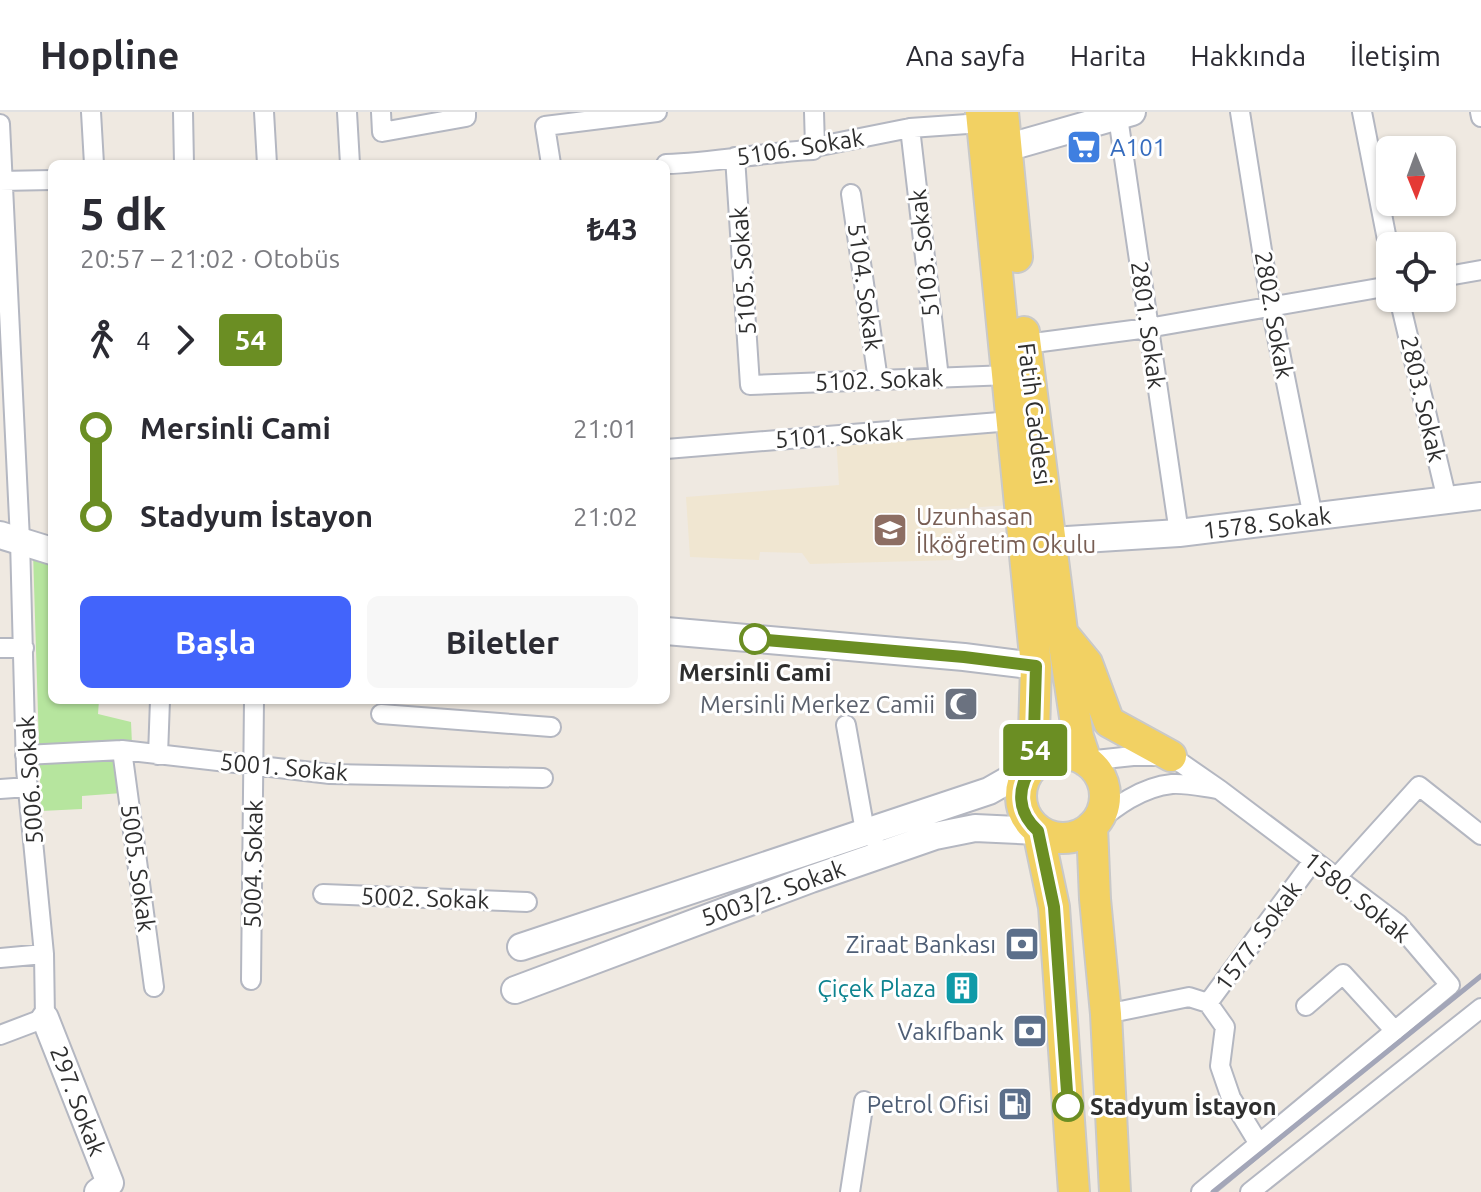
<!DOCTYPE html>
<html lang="tr">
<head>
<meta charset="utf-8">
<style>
  body { margin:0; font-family:Ubuntu,sans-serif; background:#f7f7f7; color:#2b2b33; height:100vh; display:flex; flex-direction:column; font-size:30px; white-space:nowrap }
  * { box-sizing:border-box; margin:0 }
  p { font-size:26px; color:#7c7c81 }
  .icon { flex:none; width:44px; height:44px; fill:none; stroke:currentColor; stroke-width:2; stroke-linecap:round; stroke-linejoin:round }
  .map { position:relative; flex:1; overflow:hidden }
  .sheet { position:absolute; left:48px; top:48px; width:622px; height:544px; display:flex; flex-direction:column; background:#fff; border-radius:12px; box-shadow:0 2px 6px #0004 }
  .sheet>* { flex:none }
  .badge { padding:0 16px; border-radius:6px; font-size:28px; line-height:52px }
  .needle { width:52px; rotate:179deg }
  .tools { position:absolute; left:1376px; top:24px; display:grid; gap:16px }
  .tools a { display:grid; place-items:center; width:80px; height:80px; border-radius:12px; background:#fff; box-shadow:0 2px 6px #0004; font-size:40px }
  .map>.badge { position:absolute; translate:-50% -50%; box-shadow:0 0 0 4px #fff }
  .legs { display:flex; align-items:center; gap:12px; height:88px; padding:0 32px; font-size:26px }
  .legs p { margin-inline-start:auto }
  .head { display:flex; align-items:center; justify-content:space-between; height:136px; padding:0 32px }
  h1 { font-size:44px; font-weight:700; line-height:60px }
  .primary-button { display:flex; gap:16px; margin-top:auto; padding:16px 32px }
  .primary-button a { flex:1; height:92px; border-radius:12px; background:#4264fb; color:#fff; font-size:32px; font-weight:700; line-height:92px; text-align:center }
  .primary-button a+a { background:#f7f7f7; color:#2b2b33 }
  ul { padding:0 32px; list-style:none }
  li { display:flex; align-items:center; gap:28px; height:88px; font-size:30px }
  li i { display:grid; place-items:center; width:12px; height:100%; margin:0 10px; background:currentColor }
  li i::after { content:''; width:20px; height:20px; margin:-10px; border:6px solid; border-radius:50%; background:#fff }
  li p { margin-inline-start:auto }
  li:first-child i { background:linear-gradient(#0000 50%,currentColor 0) }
  li:last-child i { background:linear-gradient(currentColor 50%,#0000 0) }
  header { display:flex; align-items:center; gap:48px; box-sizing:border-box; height:112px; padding:0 40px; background:#fff; border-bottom:2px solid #e1e1e2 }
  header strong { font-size:38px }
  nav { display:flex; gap:44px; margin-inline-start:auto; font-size:28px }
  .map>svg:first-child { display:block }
  .education { fill:#f0e6d1 }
  .green { fill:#b6e59e }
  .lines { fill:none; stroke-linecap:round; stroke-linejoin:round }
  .street-casing { stroke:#b4b7c1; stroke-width:22 }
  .secondary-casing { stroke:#b4b7c1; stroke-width:30 }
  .primary-casing { stroke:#c9c9c9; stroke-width:34 }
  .street { stroke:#fff; stroke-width:18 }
  .secondary { stroke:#fff; stroke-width:26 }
  .primary { stroke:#f2d163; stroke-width:30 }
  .rail { stroke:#a3a6b8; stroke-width:5 }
  .line-1-casing { stroke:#fff; stroke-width:18 }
  .line-1 { stroke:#6b8e23; stroke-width:12 }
  .stop-1-dot { fill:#fff; stroke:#6b8e23; stroke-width:4 }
  .labels { text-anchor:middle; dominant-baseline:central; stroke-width:6; stroke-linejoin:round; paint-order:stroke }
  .street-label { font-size:24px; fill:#2e2e2e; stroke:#fff }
  .shop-label { font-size:24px; fill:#366cbe; stroke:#fff; text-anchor:start }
  .education-label { font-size:24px; fill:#785e54; stroke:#fff; text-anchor:start }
  .stop-label { font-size:24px; font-weight:bold; fill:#2e2e2e; stroke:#fff }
  .worship-label { font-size:24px; fill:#5b616d; stroke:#fff; text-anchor:end }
  .service-label { font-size:24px; fill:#4e5e75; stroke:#fff; text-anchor:end }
  .culture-label { font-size:24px; fill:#0d838f; stroke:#fff; text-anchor:end }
</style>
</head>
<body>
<header>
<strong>Hopline</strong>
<nav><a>Ana sayfa</a><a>Harita</a><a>Hakkında</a><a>İletişim</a></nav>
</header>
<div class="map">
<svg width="1481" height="1080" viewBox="0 0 1481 1080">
  <rect width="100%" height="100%" fill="#efe9e1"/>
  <path class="education" d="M1005,315l8,78 -63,4 4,51 -144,4 -8,-11 -42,-1 -1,8 -69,-3 -4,-60 153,-12 -3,-48z"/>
  <path class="green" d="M33,440l19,5v143h47l-1,14 33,8 1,22 -10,49 -40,3v13l-41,2z"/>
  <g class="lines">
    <g class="street-casing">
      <path id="street" d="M91,0l3,52
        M183,0l1,52
        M264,0l3,52
        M347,0l3,52
        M381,0l1,20 84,-15v-5
        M814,0l1,35
        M1240,0l31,195 42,210
        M1362,0l28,143
        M1480,0l1,5
        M1118,5l61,416
        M0,12l20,416 6,229 18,185 1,64 -45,17
        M910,16l29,250
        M735,45l15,228 259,-10
        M551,52l-6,-38 112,-14
        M666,52c49,-1 97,-12 147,-14l2,-3 95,-19 72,-5
        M0,69l52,-1
        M851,82l27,186
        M1442,165l39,-7
        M1399,186l48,202
        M1026,232l122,-16 242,-42
        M666,337l346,-28
        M0,536h24
        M381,602l170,13
        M846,613l19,106 9,8
        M122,638l32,237
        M25,643l97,-5 208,24 213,4
        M158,643l2,-55
        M1086,649l47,-5h38l49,34 178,134 52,61 -249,207
        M0,677l28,-2
        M1092,714c23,-19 49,-39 80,-42 14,-1 31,3 45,5
        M1336,766l83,-92 62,49
        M323,782l204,8
        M0,846l44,-4
        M251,868l3,-280
        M1208,891l17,24 -5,39 11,32 28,46
        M1306,894l37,-32 52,57
        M1106,902l83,-17 19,6 105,-142
        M850,1080l14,-91
        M1250,1080l231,-184"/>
    </g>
    <g class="secondary-casing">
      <path id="secondary" d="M1006,36l126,-36
        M0,423l52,16
        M1051,429l128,-8 302,-37
        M666,519l298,26 72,9
        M521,835l468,-156 44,-25
        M515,878l296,-111 124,-43 40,-8 63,3
        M45,906l65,165 -12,9"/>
    </g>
    <g class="primary-casing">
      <path id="primary" d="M981,0l55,554 -3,100
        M1003,0l14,145
        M1024,220l38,299 16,106 8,24
        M1064,523l23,28 22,59 62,34
        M1021 684a42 42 0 1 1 84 0a42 42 0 1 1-84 0Z
        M1092,714l3,73 11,115 9,178
        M1038,719l16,76 20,285"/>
    </g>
    <use href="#street" class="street"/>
    <use href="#secondary" class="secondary"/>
    <use href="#primary" class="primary"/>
    <path class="rail" d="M1213,1080l268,-216"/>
  </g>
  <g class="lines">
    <g class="line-1-casing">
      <path id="line-1" d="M755,527l209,18 72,9 -3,100c-17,22 -16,46 5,65l16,76 14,199"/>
    </g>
    <use href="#line-1" class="line-1"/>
  </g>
  <defs>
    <g id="supermarket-square" transform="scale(1.8)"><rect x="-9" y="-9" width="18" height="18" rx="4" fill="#3f7fe0" stroke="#fff"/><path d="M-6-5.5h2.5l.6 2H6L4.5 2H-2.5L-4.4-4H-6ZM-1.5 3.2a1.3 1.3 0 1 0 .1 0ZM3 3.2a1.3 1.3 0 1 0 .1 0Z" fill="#fff"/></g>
    <g id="school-square" transform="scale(1.8)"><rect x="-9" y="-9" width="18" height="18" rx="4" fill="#8d6e63" stroke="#fff"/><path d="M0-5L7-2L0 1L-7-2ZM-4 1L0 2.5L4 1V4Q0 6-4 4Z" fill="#fff"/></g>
    <g id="mosque-square" transform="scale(1.8)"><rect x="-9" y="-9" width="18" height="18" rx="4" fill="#6b7280" stroke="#fff"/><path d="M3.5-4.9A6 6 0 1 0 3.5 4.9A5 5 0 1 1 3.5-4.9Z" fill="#fff"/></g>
    <g id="bank-square" transform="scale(1.8)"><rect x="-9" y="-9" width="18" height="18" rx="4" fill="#5c6f8a" stroke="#fff"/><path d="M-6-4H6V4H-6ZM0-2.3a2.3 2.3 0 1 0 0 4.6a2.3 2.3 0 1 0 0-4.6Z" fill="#fff"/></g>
    <g id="building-square" transform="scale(1.8)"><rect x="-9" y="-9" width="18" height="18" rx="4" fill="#0f9aa8" stroke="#fff"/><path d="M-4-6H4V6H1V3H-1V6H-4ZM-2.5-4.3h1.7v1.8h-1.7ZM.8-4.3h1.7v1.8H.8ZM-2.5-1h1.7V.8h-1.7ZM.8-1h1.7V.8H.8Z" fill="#fff"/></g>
    <g id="fuel-square" transform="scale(1.8)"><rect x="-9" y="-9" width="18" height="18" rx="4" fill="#5c6f8a" stroke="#fff"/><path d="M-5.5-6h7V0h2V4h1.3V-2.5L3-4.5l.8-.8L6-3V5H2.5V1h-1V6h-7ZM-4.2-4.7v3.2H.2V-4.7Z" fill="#fff"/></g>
  </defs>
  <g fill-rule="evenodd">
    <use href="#supermarket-square" x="1084" y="35"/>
    <use href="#school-square" x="890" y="418"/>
    <use href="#mosque-square" x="961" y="592"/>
    <use href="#bank-square" x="1022" y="832"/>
    <use href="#building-square" x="962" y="876"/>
    <use href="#bank-square" x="1030" y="919"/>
    <use href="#fuel-square" x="1015" y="992"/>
  </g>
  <g class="stop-1-dot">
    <circle cx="755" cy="527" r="14"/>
    <circle cx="1068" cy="994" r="14"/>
  </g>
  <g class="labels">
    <g class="street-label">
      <text transform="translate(800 35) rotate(-9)">5106. Sokak</text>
      <text transform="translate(924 141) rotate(-96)">5103. Sokak</text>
      <text transform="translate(743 159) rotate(-94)">5105. Sokak</text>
      <text transform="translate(865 175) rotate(82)">5104. Sokak</text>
      <text transform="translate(1274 203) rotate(80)">2802. Sokak</text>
      <text transform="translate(1148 213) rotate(82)">2801. Sokak</text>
      <text transform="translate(879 268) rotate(-2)">5102. Sokak</text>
      <text transform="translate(1423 287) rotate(77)">2803. Sokak</text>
      <text transform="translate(1035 302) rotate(83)">Fatih Caddesi</text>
      <text transform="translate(839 323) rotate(-4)">5101. Sokak</text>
      <text transform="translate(1267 411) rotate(-7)">1578. Sokak</text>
      <text transform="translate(284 655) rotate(5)">5001. Sokak</text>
      <text transform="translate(30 668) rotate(-94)">5006. Sokak</text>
      <text transform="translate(253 752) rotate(-89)">5004. Sokak</text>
      <text transform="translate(138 756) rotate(82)">5005. Sokak</text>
      <text transform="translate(773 781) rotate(-20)">5003/2. Sokak</text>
      <text transform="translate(1357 785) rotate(39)">1580. Sokak</text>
      <text transform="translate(425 786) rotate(2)">5002. Sokak</text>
      <text transform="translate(1258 824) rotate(-54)">1577. Sokak</text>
      <text transform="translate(78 989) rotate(69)">297. Sokak</text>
    </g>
    <g class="shop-label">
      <text x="1110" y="35">A101</text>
    </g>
    <g class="education-label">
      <text x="916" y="404">Uzunhasan<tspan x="916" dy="28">İlköğretim Okulu</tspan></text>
    </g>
    <g class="stop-label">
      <text x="755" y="560">Mersinli Cami</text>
      <text x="1090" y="994" text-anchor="start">Stadyum İstayon</text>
    </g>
    <g class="worship-label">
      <text x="935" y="592">Mersinli Merkez Camii</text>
    </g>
    <g class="service-label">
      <text x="996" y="832">Ziraat Bankası</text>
      <text x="1004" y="919">Vakıfbank</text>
      <text x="989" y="992">Petrol Ofisi</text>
    </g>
    <g class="culture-label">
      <text x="936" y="876">Çiçek Plaza</text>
    </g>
  </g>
</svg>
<div class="tools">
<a><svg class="needle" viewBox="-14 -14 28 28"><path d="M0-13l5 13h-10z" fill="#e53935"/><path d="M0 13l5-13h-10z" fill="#7c7c81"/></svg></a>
<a><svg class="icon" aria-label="locate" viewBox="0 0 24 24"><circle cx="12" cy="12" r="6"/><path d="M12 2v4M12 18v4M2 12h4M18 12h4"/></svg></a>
</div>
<b class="badge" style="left:1035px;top:638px;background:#6b8e23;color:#fff">54</b>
<section class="sheet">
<div class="head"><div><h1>5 dk</h1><p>20:57 – 21:02 · Otobüs</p></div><b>₺43</b></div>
<div class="legs"><svg class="icon" aria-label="walk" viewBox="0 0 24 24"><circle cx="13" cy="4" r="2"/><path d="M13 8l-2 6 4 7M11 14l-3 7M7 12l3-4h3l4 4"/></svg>4<svg class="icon" aria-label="forward" viewBox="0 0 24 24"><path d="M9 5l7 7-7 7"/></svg><b class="badge" style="background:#6b8e23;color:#fff">54</b></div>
<ul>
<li><i style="color:#6b8e23"></i><b>Mersinli Cami</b><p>21:01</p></li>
<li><i style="color:#6b8e23"></i><b>Stadyum İstayon</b><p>21:02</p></li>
</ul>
<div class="primary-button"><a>Başla</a><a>Biletler</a></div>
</section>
</div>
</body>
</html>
